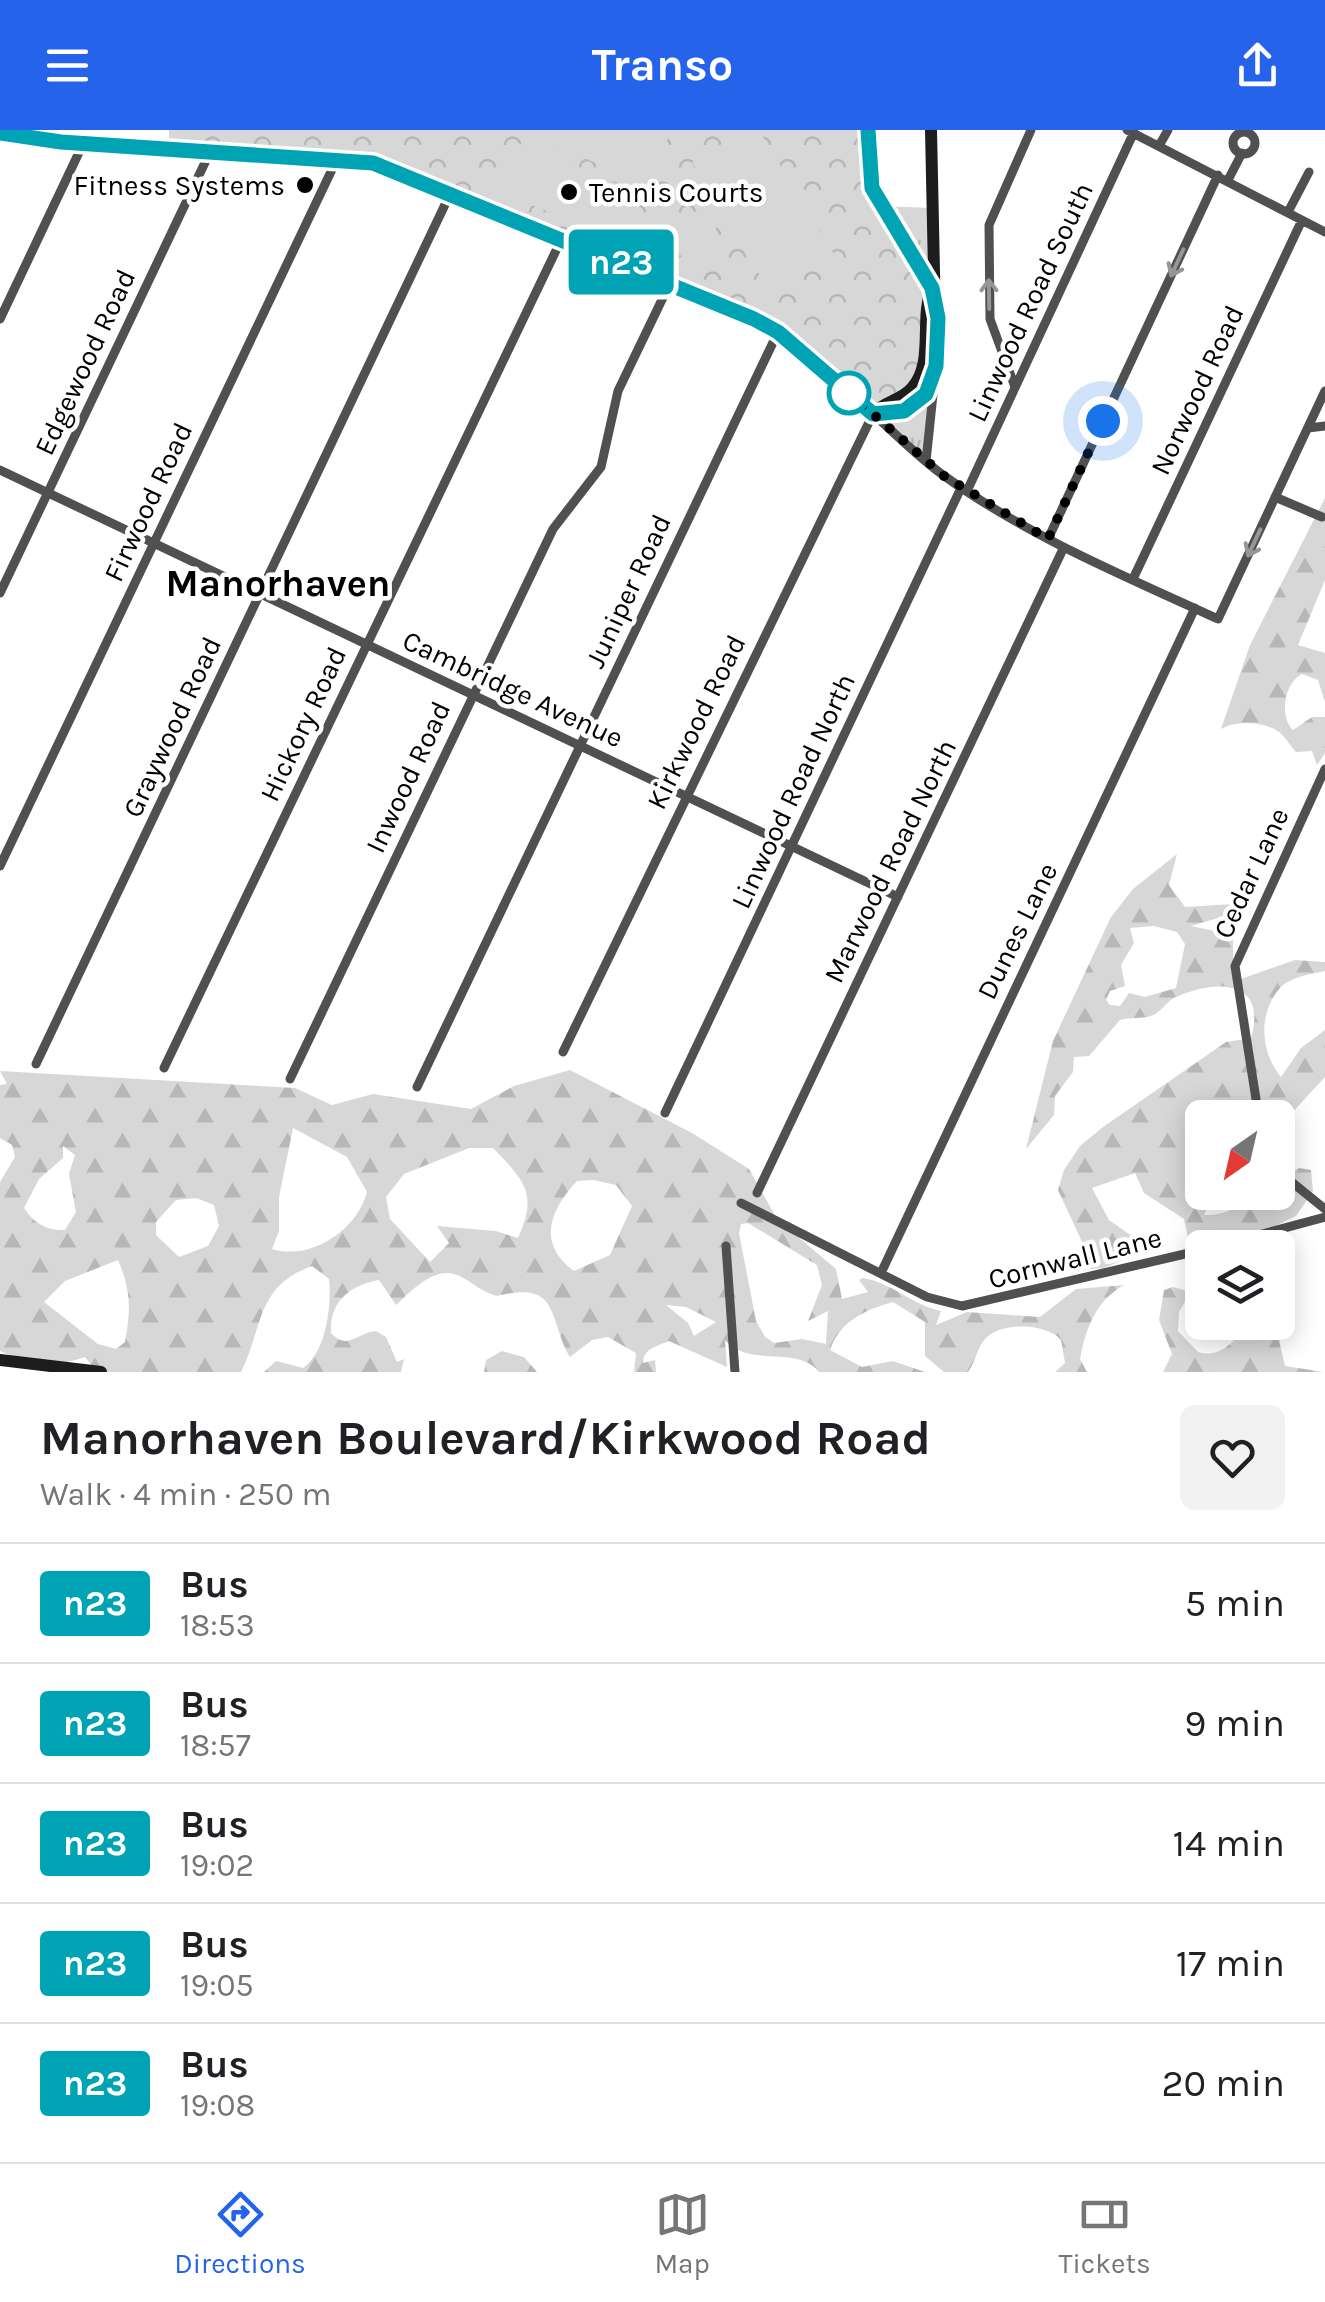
<!DOCTYPE html>
<html lang="en">
<head>
<meta charset="utf-8">
<style>
  body { margin:0; font-family:Karla,sans-serif; background:#f2f2f2; color:#202124; height:100vh; display:flex; flex-direction:column; font-size:38px; white-space:nowrap }
  * { box-sizing:border-box; margin:0 }
  p { font-size:32px; color:#757577 }
  .icon { flex:none; width:55px; height:55px; fill:none; stroke:currentColor; stroke-width:2; stroke-linecap:round; stroke-linejoin:round }
  .map { position:relative; height:1242px; overflow:hidden }
  .drawer { display:flex; flex-direction:column; background:#fff; flex:1 }
  .drawer>* { flex:none }
  .badge { padding:0 20px; border-radius:8px; font-size:35px; line-height:65px }
  .needle { width:65px; rotate:214deg }
  .tools { position:absolute; left:1185px; top:970px; display:grid; gap:20px }
  .tools a { display:grid; place-items:center; width:110px; height:110px; border-radius:15px; background:#fff; box-shadow:0 5px 25px #0003; font-size:50px }
  .you { position:absolute; width:50px; height:50px; margin:-25px; border:8px solid #fff; border-radius:50%; background:#1a73e8; box-shadow:0 0 0 15px #1a73e833 }
  .map>.badge { position:absolute; translate:-50% -50%; box-shadow:0 0 0 5px #fff }
  .round { display:grid; place-items:center; flex:none; width:105px; height:105px; border-radius:15px; background:#f2f2f2 }
  .head { display:flex; align-items:center; justify-content:space-between; height:170px; padding:0 40px }
  h1 { font-size:48px; font-weight:700; line-height:75px }
  ul { padding:0; list-style:none }
  li { display:flex; align-items:center; gap:30px; height:120px; padding:0 40px; border-top:2px solid #e0e0e0 }
  li div { flex:1 }
  li b { display:block; font-size:38px }
  li em { font-style:normal }
  li .badge { min-width:110px; font-weight:700; text-align:center }
  header { display:flex; justify-content:space-between; align-items:center; height:130px; padding:0 40px; background:#2563eb; color:#fff; font-size:45px; font-weight:700 }
  .menu { display:flex; justify-content:space-around; align-items:center; height:140px; border-top:2px solid #e0e0e0; background:#fff; font-size:28px; color:#757577 }
  .menu a { display:grid; justify-items:center; gap:5px }
  .menu .selected { color:#2563eb }
  .map>svg:first-child { display:block }
  .grass { fill:url(#grass-tufts) }
  .forest { fill:url(#forest-firs); fill-rule:evenodd }
  .park { fill:url(#park-crowns) }
  .garden { fill:#d7d7d7 }
  .lines { fill:none; stroke-linecap:round; stroke-linejoin:round }
  .street { stroke:#505050; stroke-width:9 }
  .secondary { stroke:#1d1d1d; stroke-width:12 }
  .oneway { stroke:#969696 }
  .line-casing { stroke:#fff; stroke-width:22 }
  .line { stroke:#00a3b4; stroke-width:15 }
  .walk { stroke:#000; stroke-width:10; stroke-dasharray:0 18 }
  .poi-dot { fill:#000; stroke:#fff; stroke-width:4 }
  .stop-dot { fill:#fff; stroke:#00a3b4; stroke-width:5 }
  .labels { text-anchor:middle; dominant-baseline:central; stroke-width:9; stroke-linejoin:round; paint-order:stroke }
  .poi-label { font-size:28px; fill:#000; stroke:#fff; text-anchor:end }
  .street-label { font-size:28px; fill:#000; stroke:#fff }
  .district-label { font-size:38px; font-weight:bold; fill:#000; stroke:#fff }
</style>
</head>
<body>
<header><svg class="icon" aria-label="menu" viewBox="0 0 24 24"><path d="M4 6h16M4 12h16M4 18h16"/></svg>Transo<svg class="icon" aria-label="share" viewBox="0 0 24 24"><path d="M12 15V3M7 8l5-5 5 5M5 13v7h14v-7"/></svg></header>
<div class="map">
<svg width="1325" height="1242" viewBox="0 0 1325 1242">
  <defs>
    <pattern id="grass-tufts" width="24" height="20" patternUnits="userSpaceOnUse" patternTransform="scale(2.5)"><rect width="24" height="20" fill="#d7d7d7"/><path d="M3 7l-1-3M5 7V3M7 7l1-3M15 17l-1-3M17 17v-4M19 17l1-3" fill="none" stroke="#b7b7b7"/></pattern>
    <pattern id="forest-firs" width="22" height="20" patternUnits="userSpaceOnUse" patternTransform="scale(2.5)"><rect width="22" height="20" fill="#d7d7d7"/><path d="M5 1l3.5 6h-7zM16 11l3.5 6h-7z" fill="#b7b7b7"/></pattern>
    <pattern id="park-crowns" width="20" height="18" patternUnits="userSpaceOnUse" patternTransform="scale(2.5)"><rect width="20" height="18" fill="#d7d7d7"/><path d="M2 6a3 3 0 1 1 6 0M12 15a3 3 0 1 1 6 0" fill="none" stroke="#b7b7b7"/></pattern>
  </defs>
  <rect width="100%" height="100%" fill="#fff"/>
  <path class="grass" d="M880,76l51,2 1,55 -15,1z
    M937,188l-11,143 -53,-47z"/>
  <path class="forest" d="M1325,368v82l-27,65 27,8v49l-7,-22 -16,-6c-18,9 -23,43 -9,56l19,-13h13v36l-8,12 -5,-14 -16,1c-6,-6 -10,-15 -17,-20 -15,-11 -43,-12 -58,-3l29,-84z
    M1177,724l-8,31 16,22 49,-3 18,4 -61,18 42,9v25l8,19 54,-19 30,2v9c-14,3 -35,6 -45,17 -23,26 -19,65 1,89l20,-29 24,-18v47l-35,38 -12,24v-21h-76v13l-17,17 9,30 16,24 -6,13c34,1 45,-22 74,-23v-13l21,-11 12,2 2,21 -17,25 -46,22 11,9 -59,1v13l-19,-7 5,-16 -4,-19 -40,-26 -9,-20 -43,15 17,32 41,29 -46,19 -26,2 5,-26 -25,-54 6,-20 16,-24 23,-19 123,-85 25,-4c17,-59 -35,-59 -75,-41 -10,4 -15,16 -25,19 -10,3 -20,1 -31,4l-31,36 -15,1 -1,15 -18,24 -1,19 -28,34 27,-108 58,-124 22,-28zM1154,796l23,6 8,12 -9,44 -31,9 -16,-4 -9,13 -10,-1 -4,-5 4,-9 15,-5 -4,-21 13,-22 -4,-15z
    M570,940l122,63 57,36 28,50 59,50 6,30 26,-7 -9,-12 4,-2c30,5 49,27 78,33l-5,14 31,-13 73,5 36,-28 48,-4c-28,16 -38,42 -44,74l7,13h-32l10,-9 -4,-23c-15,-17 -57,-18 -74,-3 -10,9 -11,24 -19,35h-24l-19,-16v-34l-32,-20c-27,7 -54,20 -63,48l32,17 31,-6 32,11h-106c-22,-28 -69,-3 -94,-32l2,27 -58,-26c-11,5 -26,7 -26,22l12,-3 1,12h-22l2,-19 -28,-16 -16,3 -22,17c-23,-40 -9,-77 -73,-61 -15,-4 -24,-13 -37,-20 -24,-12 -48,14 -64,29l-17,-25c-28,5 -50,21 -48,53 17,18 25,0 45,-2l10,6 11,25 7,-3 -3,13h-137l12,-11 27,7c23,-15 29,-64 26,-89l-17,-13c-57,21 -48,60 -71,106h-144l-12,-15c-33,11 -53,8 -85,-6v-169l15,-25 -3,-12 -12,-7v-53l7,-1 -7,-13 295,17 37,17 41,-11 98,15 43,-23zM293,998l54,29 20,35c-10,38 -56,69 -95,57l7,-18v-34zM63,1016l12,9 -6,19 7,38 -11,18c-19,1 -31,-7 -41,-22l15,-29 24,-21zM469,1018h24c32,33 45,46 25,90l-22,-7 -59,-5 12,17 -19,19 -40,-43 -4,-22 18,-23zM593,1050l23,5 16,21 -22,49 -36,16c-37,-27 -25,-60 3,-90zM196,1068l18,7 5,21 -11,20 -29,11 -23,-22v-13l20,-22zM748,1093l69,42 5,20 -14,36 20,-10 -2,33 -24,-5 -28,4 -9,-6 -9,-16 -17,-88 2,-9zM118,1130c13,30 13,50 7,82l-9,7 -18,-5 -54,-42 21,-21zM666,1175l20,2 30,15 -22,14 -6,-13z
    M1173,1157l18,5 -12,20 -1,19 20,21c23,7 38,-12 49,-29h28l10,43 39,6h-161l9,-18 -13,-34 5,-30z
    M502,1221l22,6 13,15h-53l2,-12z"/>
  <path class="park" d="M169,0h699l4,58 60,100 -12,88 -47,38 -95,-82 -405,-169 -204,-14z"/>
  <path class="garden" d="M522,0h149l-16,43 -21,-8 -5,13z
    M745,0h14l76,126 -64,38 -79,-132z
    M513,11l131,54 -19,48 -132,-54z
    M687,81l12,1 17,14v21l-16,16 -38,-15 15,-33z"/>
  <g class="lines">
    <path class="street" d="M868,0l4,58 60,100
      M1127,0l198,102
      M1233 13a11 11 0 1 1 22 0a11 11 0 1 1-22 0Z
      M1160,14l8,-14
      M1228,50l14,-27
      M1288,82l21,-40
      M0,189l83,-175
      M1015,257l-25,-68 -1,-94 42,-95
      M1308,298l17,-2
      M926,331l8,-76
      M0,340l898,427
      M967,361l167,-359
      M1275,367l47,20
      M1048,409l170,-364
      M1133,449l169,-359
      M0,463l210,-441
      M0,736l337,-707
      M563,922l310,-638c23,20 45,43 70,61 84,61 182,101 275,144l107,-228
      M36,934l415,-872
      M164,938l398,-830
      M290,949l263,-550 48,-62 17,-76 52,-108
      M417,957l361,-755
      M665,983l296,-625
      M1259,988l-24,-152 90,-197
      M1278,1041l47,38
      M757,1063l307,-646
      M741,1073l186,94 35,9 240,-56
      M726,1116l9,126
      M1211,1118l114,-31
      M881,1143l314,-665"/>
    <path class="secondary" d="M0,2l83,12 290,19 382,156 23,13 95,82
      M873,284c36,3 54,-14 63,-48l-5,-236
      M873,284c11,-13 28,-13 39,-26 23,-26 7,-69 20,-100
      M0,1230l101,12"/>
  </g>
  <defs><path id="oneway-shaft" d="M-6 0H5M1.5-3L5.5 0L1.5 3" fill="none" stroke-width="1.6" stroke-linecap="round" stroke-linejoin="round" transform="scale(2.5)"/></defs>
  <g class="oneway">
    <use href="#oneway-shaft" transform="translate(1177 133) rotate(115)"/>
    <use href="#oneway-shaft" transform="translate(989 164) rotate(-91)"/>
    <use href="#oneway-shaft" transform="translate(1254 413) rotate(115)"/>
  </g>
  <g class="lines">
    <g class="line-casing">
      <path id="line" d="M0,3l61,9 312,21 381,156 24,13 95,82 31,-3 22,-17 10,-28 2,-48 -6,-30 -60,-100 -4,-58"/>
    </g>
    <use href="#line" class="line"/>
    <path class="walk" d="M849,263l95,83 104,63 55,-118"/>
  </g>
  <g class="poi-dot">
    <circle cx="305" cy="55" r="10"/>
    <circle cx="569" cy="62" r="10"/>
  </g>
  <circle class="stop-dot" cx="849" cy="263" r="20"/>
  <g class="labels">
    <g class="poi-label">
      <text x="285" y="55">Fitness Systems</text>
      <text x="589" y="62" text-anchor="start">Tennis Courts</text>
    </g>
    <g class="street-label">
      <text transform="translate(1030 172) rotate(-65)">Linwood Road South</text>
      <text transform="translate(85 232) rotate(-65)">Edgewood Road</text>
      <text transform="translate(1197 260) rotate(-65)">Norwood Road</text>
      <text transform="translate(148 372) rotate(-65)">Firwood Road</text>
      <text transform="translate(628 461) rotate(-65)">Juniper Road</text>
      <text transform="translate(513 559) rotate(25)">Cambridge Avenue</text>
      <text transform="translate(696 592) rotate(-64)">Kirkwood Road</text>
      <text transform="translate(303 594) rotate(-65)">Hickory Road</text>
      <text transform="translate(172 597) rotate(-65)">Graywood Road</text>
      <text transform="translate(408 647) rotate(-65)">Inwood Road</text>
      <text transform="translate(793 661) rotate(-65)">Linwood Road North</text>
      <text transform="translate(890 731) rotate(-64)">Marwood Road North</text>
      <text transform="translate(1251 743) rotate(-65)">Cedar Lane</text>
      <text transform="translate(1017 801) rotate(-64)">Dunes Lane</text>
      <text transform="translate(1075 1128) rotate(-14)">Cornwall Lane</text>
    </g>
    <g class="district-label">
      <text x="278" y="453">Manorhaven</text>
    </g>
  </g>
</svg>
<div class="tools">
<a><svg class="needle" viewBox="-14 -14 28 28"><path d="M0-13l5 13h-10z" fill="#e53935"/><path d="M0 13l5-13h-10z" fill="#757577"/></svg></a>
<a><svg class="icon" aria-label="layers" viewBox="0 0 24 24"><path d="M12 4l9 5-9 5-9-5zM3 14l9 5 9-5"/></svg></a>
</div>
<div class="you" style="left:1103px;top:291px"></div>
<b class="badge" style="left:621px;top:132px;background:#00a3b4;color:#fff">n23</b>
</div>
<section class="drawer">
<div class="head"><div><h1>Manorhaven Boulevard/Kirkwood Road</h1><p>Walk · 4 min · 250 m</p></div><a class="round"><svg class="icon" aria-label="heart" viewBox="0 0 24 24"><path d="M12 20l-8-8c-3-5 5-10 8-4 3-6 11-1 8 4z"/></svg></a></div>
<ul>
<li><span class="badge" style="background:#00a3b4;color:#fff">n23</span><div><b>Bus</b><p>18:53</p></div><em>5 min</em></li>
<li><span class="badge" style="background:#00a3b4;color:#fff">n23</span><div><b>Bus</b><p>18:57</p></div><em>9 min</em></li>
<li><span class="badge" style="background:#00a3b4;color:#fff">n23</span><div><b>Bus</b><p>19:02</p></div><em>14 min</em></li>
<li><span class="badge" style="background:#00a3b4;color:#fff">n23</span><div><b>Bus</b><p>19:05</p></div><em>17 min</em></li>
<li><span class="badge" style="background:#00a3b4;color:#fff">n23</span><div><b>Bus</b><p>19:08</p></div><em>20 min</em></li>
</ul>
</section>
<nav class="menu">
<a class="selected"><svg class="icon" aria-label="directions" viewBox="0 0 24 24"><path d="M12 3l9 9-9 9-9-9zM9 14v-3h6M13 9l2 2-2 2"/></svg>Directions</a>
<a><svg class="icon" aria-label="map" viewBox="0 0 24 24"><path d="M3 6l6-2 6 2 6-2v14l-6 2-6-2-6 2zM9 4v14M15 6v14"/></svg>Map</a>
<a><svg class="icon" aria-label="tickets" viewBox="0 0 24 24"><path d="M3 7h18v10H3zM15 7v10"/></svg>Tickets</a>
</nav>
</body>
</html>
